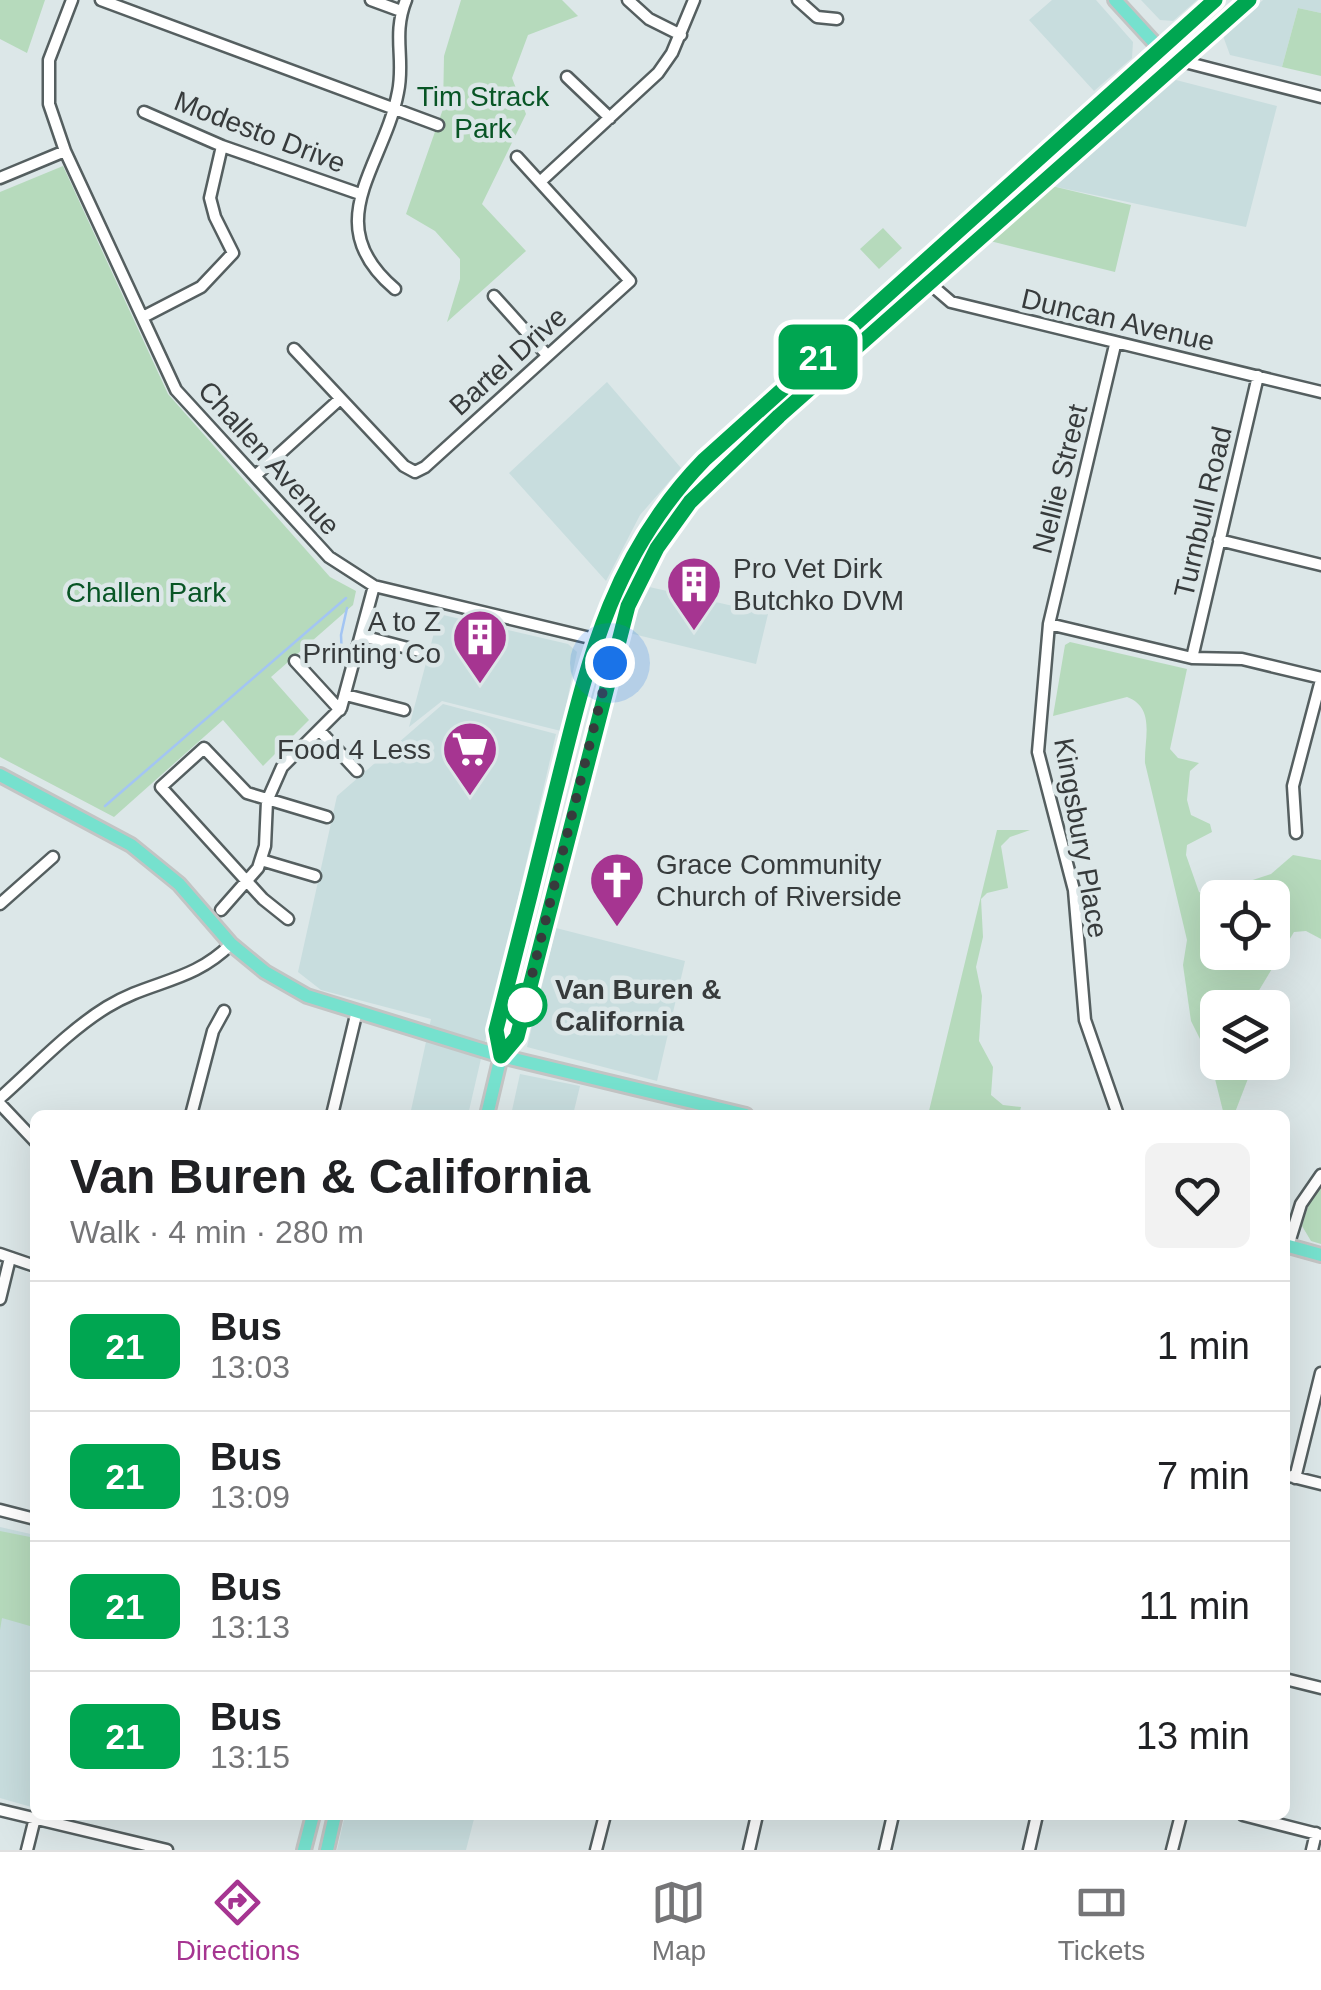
<!DOCTYPE html>
<html lang="en">
<head>
<meta charset="utf-8">
<style>
  body { margin:0; font-family:Helvetica,sans-serif; background:#f2f2f2; color:#202124; height:100vh; display:flex; flex-direction:column; font-size:38px; white-space:nowrap }
  * { box-sizing:border-box; margin:0 }
  p { font-size:32px; color:#757577 }
  .icon { flex:none; width:55px; height:55px; fill:none; stroke:currentColor; stroke-width:2; stroke-linecap:round; stroke-linejoin:round }
  .map { position:relative; flex:1; overflow:hidden }
  .drawer { position:absolute; left:30px; top:1110px; width:1260px; height:710px; display:flex; flex-direction:column; background:#fff; border-radius:15px; box-shadow:0 10px 40px #0002 }
  .drawer>* { flex:none }
  .badge { padding:0 20px; border-radius:15px; font-size:35px; line-height:65px }
  .buttons { position:absolute; left:1200px; top:880px; display:grid; gap:20px }
  .buttons a { display:grid; place-items:center; width:90px; height:90px; border-radius:15px; background:#fff; box-shadow:0 10px 40px #0002; font-size:50px }
  .you { position:absolute; width:50px; height:50px; margin:-25px; border:8px solid #fff; border-radius:50%; background:#1a73e8; box-shadow:0 0 0 15px #1a73e833 }
  .map>.badge { position:absolute; translate:-50% -50%; box-shadow:0 0 0 5px #fff }
  .round { display:grid; place-items:center; flex:none; width:105px; height:105px; border-radius:15px; background:#f2f2f2 }
  .headline { display:flex; align-items:center; justify-content:space-between; height:170px; padding:0 40px }
  h1 { font-size:48px; font-weight:600; line-height:75px }
  ul { padding:0; list-style:none }
  li { display:flex; align-items:center; gap:30px; height:130px; padding:0 40px; border-top:2px solid #e0e0e0 }
  li div { flex:1 }
  li b { display:block; font-size:38px }
  li em { font-style:normal }
  li .badge { min-width:110px; font-weight:700; text-align:center }
  .menu { display:flex; justify-content:space-around; align-items:center; height:140px; border-top:2px solid #e0e0e0; background:#fff; font-size:28px; color:#757577 }
  .menu a { display:grid; justify-items:center; gap:5px }
  .menu .active { color:#a63591 }
  .map>svg:first-child { display:block }
  .built { fill:#c8ddde }
  .green { fill:#b6dabc; fill-rule:evenodd }
  .lines { fill:none; stroke-linecap:round; stroke-linejoin:round }
  .stream { stroke:#a3c5f3; stroke-width:2.5 }
  .minor-casing { stroke:#555f60; stroke-width:15 }
  .major-casing { stroke:#c3c4c4; stroke-width:18 }
  .minor { stroke:#fff; stroke-width:10 }
  .major { stroke:#76e1ce; stroke-width:12 }
  .line-casing { stroke:#fff; stroke-width:22 }
  .line { stroke:#00a651; stroke-width:15 }
  .walk { stroke:#373b3c; stroke-width:10; stroke-dasharray:0 18 }
  .stop-dot { fill:#fff; stroke:#00a651; stroke-width:5 }
  .labels { text-anchor:middle; dominant-baseline:central; stroke-width:9; stroke-linejoin:round; paint-order:stroke }
  .park-label { font-size:28px; fill:#085525; stroke:#dce7e8 }
  .street-label { font-size:28px; fill:#373b3c; stroke:#dce7e8 }
  .poi-label { font-size:28px; fill:#373b3c; stroke:#dce7e8; text-anchor:start }
  .stop-label { font-size:28px; font-weight:bold; fill:#373b3c; stroke:#dce7e8; text-anchor:start }
</style>
</head>
<body>
<div class="map">
<svg width="1321" height="1850" viewBox="0 0 1321 1850">
  <rect width="100%" height="100%" fill="#dce7e8"/>
  <path class="built" d="M1052,0h44l37,42 -1,16 -38,33 -65,-71z
    M1141,0h56l-24,21 -13,-1z
    M1263,0h58v13l-23,-5 -16,59 -52,-12 -7,-19z
    M1176,80l101,26 -31,121 -194,-41z
    M607,382l74,86 -41,47 -34,66 -97,-108z
    M645,586l123,28 -12,50 -131,-32z
    M439,614l129,30 9,8 -16,79 -119,-30 -33,26z
    M443,704l113,30 -88,381h-58l21,-96 -110,-29 -23,-18 39,-176z
    M556,928l129,33 -28,120 -130,-34z
    M520,1074l60,12 -7,29h-62z
    M0,1527l35,8v273l-35,-10z
    M345,1815h130l-9,35h-129z"/>
  <path class="green" d="M0,0h45l-18,53 -27,-14z
    M461,0h101l16,16 -50,19 -16,43 14,36 -44,90 44,47 -79,71 13,-43v-20l-25,-28 -29,-17 37,-105 1,-53z
    M1298,8l23,5v63l-39,-9z
    M63,166l105,228 162,183 26,14 -3,14 -82,72 38,43 -46,46 -40,-46 -109,97 -114,-60v-565z
    M1052,186l79,19 -16,67 -125,-31z
    M883,228l19,20 -23,21 -19,-20z
    M1070,642l117,27 -17,80 8,9 21,5 -9,8 -3,29 4,15 19,9 2,8 -25,13 -1,10 13,37 8,3 64,-21 22,-19 28,5v79l-15,-8 -12,1 -36,60 12,5 -3,10 -49,1v54l36,1 -20,52h-10l-14,-56 -19,-38 -8,-56 4,-25 -42,-177c-1,-24 11,-55 -18,-66l-74,19 12,-71zM1218,898h54v54h-54z
    M997,830h33l-20,7 -9,9 7,42 -21,5 -6,6 2,38 -7,30 6,29 -3,45 14,26 -2,28 12,10 18,2 -2,8h-91z
    M1321,1185v59l-10,-3 -9,-15 8,-26z
    M0,1531l35,7v65l-5,23 -28,-8 -2,12z"/>
  <g class="lines">
    <path class="stream" d="M342,658l-1,-23 6,-27
      M105,806l241,-208"/>
    <g class="minor-casing">
      <path id="minor" d="M72,0l-23,60v44l16,47 111,239 153,167 45,29 241,58
        M101,0l337,125
        M371,0l30,11
        M628,0l21,19 32,16
        M798,0l19,17 20,2
        M1181,61l140,36
        M567,77l43,41
        M144,112l78,34 138,48
        M0,178l65,-27
        M541,181l117,-108 14,-20 22,-53
        M915,271l36,31 370,90
        M395,289c-78,-66 -11,-122 3,-197 7,-33 -6,-57 8,-92
        M494,296l53,59
        M143,317l58,-30 32,-34 -18,-36 -5,-19 12,-52
        M1115,345l-66,279 -11,128 36,138 11,130 33,95
        M294,349l110,117 11,6 10,-5 205,-186 -113,-124
        M255,476l85,-77
        M1219,540l102,25
        M1049,624l143,34 50,1 79,19
        M362,636l57,15
        M1192,658l66,-282
        M295,661l45,49
        M346,695l58,15
        M319,730l38,41
        M1296,833l-3,-47 28,-106
        M261,860l54,16
        M0,904l53,-47
        M221,910l37,-42 7,-22 2,-45 15,-34 59,-59 33,-122
        M288,919l-25,-20 -102,-112 43,-39 43,45 80,24
        M0,1098c34,-30 68,-67 107,-91 44,-27 85,-24 124,-63
        M0,1104l35,37
        M191,1115l22,-84 11,-20
        M332,1115l24,-100
        M1288,1246l13,-42 20,-29
        M0,1254l35,12
        M0,1299l10,-41
        M1285,1475l36,9
        M1295,1478l26,-105
        M0,1510l35,9
        M1285,1679l36,9
        M0,1810l167,40
        M1243,1815l78,20
        M27,1850l8,-32
        M596,1850l9,-35
        M749,1850l8,-35
        M885,1850l8,-35
        M1029,1850l8,-35
        M1172,1850l9,-35
        M1312,1850l4,-17"/>
    </g>
    <g class="major-casing">
      <path id="major" d="M1115,0l45,49 21,12
        M0,775l131,70 48,39 52,60 34,28 42,24 194,60 245,59
        M501,1056l-5,-26c21,-81 41,-162 61,-243 32,-126 53,-231 147,-328l511,-459
        M487,1115l14,-59 16,-20 111,-430 29,-58 33,-45 89,-87 470,-416
        M1285,1245l36,10
        M304,1850l9,-35
        M327,1850l8,-35"/>
    </g>
    <use href="#minor" class="minor"/>
    <use href="#major" class="major"/>
  </g>
  <g class="lines">
    <g class="line-casing">
      <path id="line" d="M1215,0l-511,460c-95,98 -117,206 -149,334 -19,79 -39,157 -59,236l5,26 16,-19 111,-431 29,-58 33,-46 89,-86 470,-416"/>
    </g>
    <use href="#line" class="line"/>
    <path class="walk" d="M525,1005l-3,10 88,-352"/>
  </g>
  <defs>
    <g id="building-pin" transform="scale(2.875)"><path d="M0 17L-7.5 6A9.5 9.5 0 1 1 7.5 6Z" fill="#a63591" stroke="#dce7e8"/><path d="M-4-6H4V6H1V3H-1V6H-4ZM-2.5-4.3h1.7v1.8h-1.7ZM.8-4.3h1.7v1.8H.8ZM-2.5-1h1.7V.8h-1.7ZM.8-1h1.7V.8H.8Z" fill="#fff"/></g>
    <g id="supermarket-pin" transform="scale(2.875)"><path d="M0 17L-7.5 6A9.5 9.5 0 1 1 7.5 6Z" fill="#a63591" stroke="#dce7e8"/><path d="M-6-5.5h2.5l.6 2H6L4.5 2H-2.5L-4.4-4H-6ZM-1.5 3.2a1.3 1.3 0 1 0 .1 0ZM3 3.2a1.3 1.3 0 1 0 .1 0Z" fill="#fff"/></g>
    <g id="church-pin" transform="scale(2.875)"><path d="M0 17L-7.5 6A9.5 9.5 0 1 1 7.5 6Z" fill="#a63591" stroke="#dce7e8"/><path d="M-1.2-6h2.4v3.5h3.3v2.4h-3.3V6h-2.4V-.1h-3.3v-2.4h3.3Z" fill="#fff"/></g>
  </defs>
  <g fill-rule="evenodd">
    <use href="#building-pin" x="694" y="584"/>
    <use href="#building-pin" x="480" y="637"/>
    <use href="#supermarket-pin" x="470" y="749"/>
    <use href="#church-pin" x="617" y="880"/>
  </g>
  <circle class="stop-dot" cx="525" cy="1005" r="20"/>
  <g class="labels">
    <g class="park-label">
      <text x="483" y="96">Tim Strack<tspan x="483" dy="32">Park</tspan></text>
      <text x="146" y="592">Challen Park</text>
    </g>
    <g class="street-label">
      <text transform="translate(260 132) rotate(21)">Modesto Drive</text>
      <text transform="translate(1118 320) rotate(13)">Duncan Avenue</text>
      <text transform="translate(508 361) rotate(-42)">Bartel Drive</text>
      <text transform="translate(269 458) rotate(48)">Challen Avenue</text>
      <text transform="translate(1060 479) rotate(-76)">Nellie Street</text>
      <text transform="translate(1203 512) rotate(-77)">Turnbull Road</text>
      <text transform="translate(1081 838) rotate(80)">Kingsbury Place</text>
    </g>
    <g class="poi-label">
      <text x="733" y="568">Pro Vet Dirk<tspan x="733" dy="32">Butchko DVM</tspan></text>
      <text x="441" y="621" text-anchor="end">A to Z<tspan x="441" dy="32">Printing Co</tspan></text>
      <text x="431" y="749" text-anchor="end">Food 4 Less</text>
      <text x="656" y="864">Grace Community<tspan x="656" dy="32">Church of Riverside</tspan></text>
    </g>
    <g class="stop-label">
      <text x="555" y="989">Van Buren &amp;<tspan x="555" dy="32">California</tspan></text>
    </g>
  </g>
</svg>
<div class="buttons">
<a><svg class="icon" aria-label="locate" viewBox="0 0 24 24"><circle cx="12" cy="12" r="6"/><path d="M12 2v4M12 18v4M2 12h4M18 12h4"/></svg></a>
<a><svg class="icon" aria-label="layers" viewBox="0 0 24 24"><path d="M12 4l9 5-9 5-9-5zM3 14l9 5 9-5"/></svg></a>
</div>
<div class="you" style="left:610px;top:663px"></div>
<b class="badge" style="left:818px;top:357px;background:#00a651;color:#fff">21</b>
<section class="drawer">
<div class="headline"><div><h1>Van Buren &amp; California</h1><p>Walk · 4 min · 280 m</p></div><a class="round"><svg class="icon" aria-label="heart" viewBox="0 0 24 24"><path d="M12 20l-8-8c-3-5 5-10 8-4 3-6 11-1 8 4z"/></svg></a></div>
<ul>
<li><span class="badge" style="background:#00a651;color:#fff">21</span><div><b>Bus</b><p>13:03</p></div><em>1 min</em></li>
<li><span class="badge" style="background:#00a651;color:#fff">21</span><div><b>Bus</b><p>13:09</p></div><em>7 min</em></li>
<li><span class="badge" style="background:#00a651;color:#fff">21</span><div><b>Bus</b><p>13:13</p></div><em>11 min</em></li>
<li><span class="badge" style="background:#00a651;color:#fff">21</span><div><b>Bus</b><p>13:15</p></div><em>13 min</em></li>
</ul>
</section>
</div>
<nav class="menu">
<a class="active"><svg class="icon" aria-label="directions" viewBox="0 0 24 24"><path d="M12 3l9 9-9 9-9-9zM9 14v-3h6M13 9l2 2-2 2"/></svg>Directions</a>
<a><svg class="icon" aria-label="map" viewBox="0 0 24 24"><path d="M3 6l6-2 6 2 6-2v14l-6 2-6-2-6 2zM9 4v14M15 6v14"/></svg>Map</a>
<a><svg class="icon" aria-label="tickets" viewBox="0 0 24 24"><path d="M3 7h18v10H3zM15 7v10"/></svg>Tickets</a>
</nav>
</body>
</html>
